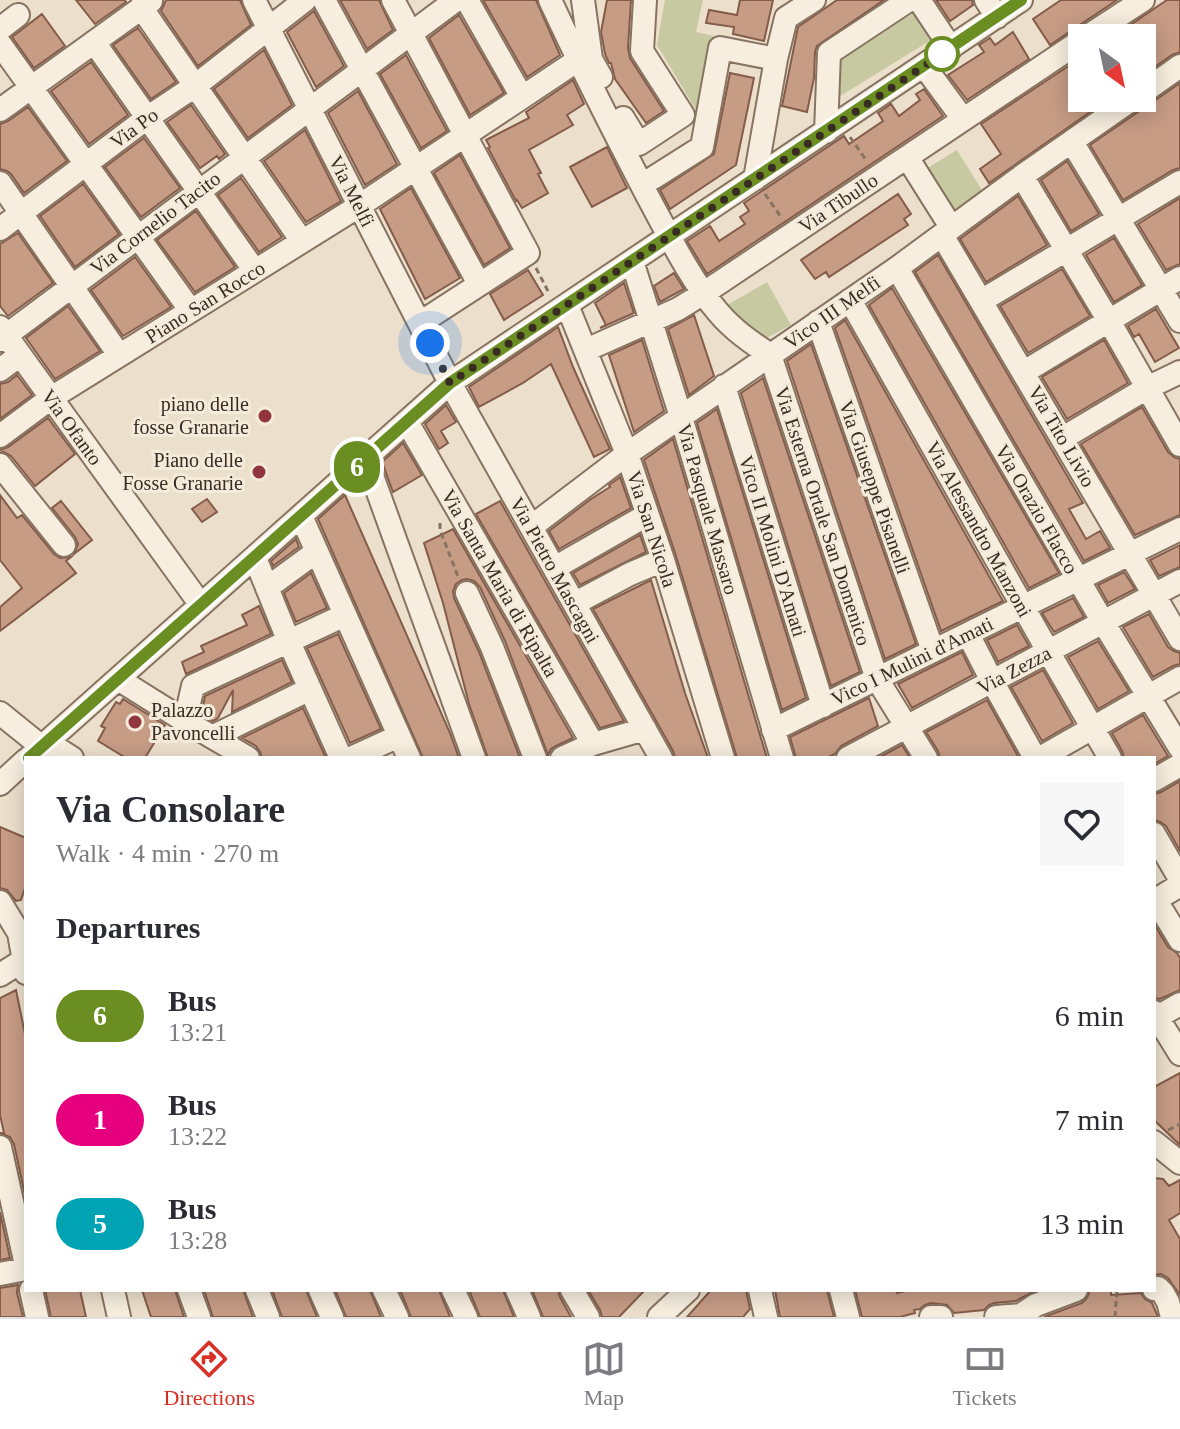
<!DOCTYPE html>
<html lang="en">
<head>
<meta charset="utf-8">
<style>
  body { margin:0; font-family:Georgia,serif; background:#f7f7f7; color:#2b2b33; height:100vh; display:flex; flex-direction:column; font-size:30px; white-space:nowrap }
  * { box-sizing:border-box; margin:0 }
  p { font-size:26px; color:#7c7c81 }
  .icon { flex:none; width:44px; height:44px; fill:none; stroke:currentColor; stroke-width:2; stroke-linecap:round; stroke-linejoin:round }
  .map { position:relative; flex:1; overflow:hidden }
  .sheet { position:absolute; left:24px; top:756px; width:1132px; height:536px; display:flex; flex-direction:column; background:#fff; border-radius:0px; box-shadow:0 4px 20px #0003 }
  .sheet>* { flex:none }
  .badge { padding:0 16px; border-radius:26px; font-size:28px; line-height:52px }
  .needle { width:52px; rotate:147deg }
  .buttons { position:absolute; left:1068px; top:24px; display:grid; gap:16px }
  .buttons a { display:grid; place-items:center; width:88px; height:88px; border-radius:0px; background:#fff; box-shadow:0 4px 20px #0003; font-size:40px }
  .you { position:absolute; width:40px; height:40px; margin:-20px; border:6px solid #fff; border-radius:50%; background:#1a73e8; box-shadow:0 0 0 12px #1a73e833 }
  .map>.badge { position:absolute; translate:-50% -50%; box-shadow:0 0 0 4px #fff }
  h2 { padding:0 32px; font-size:30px; line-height:72px }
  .round { display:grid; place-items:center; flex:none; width:84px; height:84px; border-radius:0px; background:#f7f7f7 }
  .head { display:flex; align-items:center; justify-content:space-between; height:136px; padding:0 32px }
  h1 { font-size:38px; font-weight:800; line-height:60px }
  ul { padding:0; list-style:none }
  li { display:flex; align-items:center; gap:24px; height:104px; padding:0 32px }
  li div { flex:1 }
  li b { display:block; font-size:30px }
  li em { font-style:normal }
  li .badge { min-width:88px; font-weight:700; text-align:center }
  .tab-bar { display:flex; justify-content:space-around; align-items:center; height:112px; border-top:2px solid #e1e1e2; background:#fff; font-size:22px; color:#7c7c81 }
  .tab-bar a { display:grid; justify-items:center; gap:4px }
  .tab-bar .current { color:#d93025 }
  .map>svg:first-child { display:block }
  .green { fill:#c7c9a0 }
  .building { fill:#c69c85; stroke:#845c49; stroke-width:2 }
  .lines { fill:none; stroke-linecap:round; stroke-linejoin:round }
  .minor-casing { stroke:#877361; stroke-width:26 }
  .path { stroke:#877361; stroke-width:3; stroke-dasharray:6 4; stroke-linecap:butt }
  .minor { stroke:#f7eedf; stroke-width:22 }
  .line-casing { stroke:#fff; stroke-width:18 }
  .line { stroke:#6b8e23; stroke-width:12 }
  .walk { stroke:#3a2c23; stroke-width:8; stroke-dasharray:0 14.4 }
  .stop-dot { fill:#fff; stroke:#6b8e23; stroke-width:4 }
  .poi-dot { fill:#91363d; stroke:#f4ebdb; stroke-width:3 }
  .labels { text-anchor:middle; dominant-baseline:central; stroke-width:6; stroke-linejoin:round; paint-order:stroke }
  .street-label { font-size:20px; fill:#3a2c23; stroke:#f4ebdb }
  .poi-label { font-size:20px; fill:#3a2c23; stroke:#f4ebdb; text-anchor:end }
</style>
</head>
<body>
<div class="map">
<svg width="1180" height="1317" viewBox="0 0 1180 1317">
  <rect width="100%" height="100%" fill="#ece0cc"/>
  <path class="green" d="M665,0h38l-7,32 18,4 -18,74 -39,-65z
    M914,13l17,27 -97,60 8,-43z
    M957,150l28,45 -36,22 -28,-45z
    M767,282l24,43 -28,15 -41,-32z"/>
  <path class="building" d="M76,0h49l1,2 -31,22z
    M166,0h74l11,25 -53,41 -37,-55z
    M340,0h39l14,30 -26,19z
    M483,0h53l24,55 -33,22z
    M607,0h24l-3,48 2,10 34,53 -18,12 -31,-44 -4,-16h-2l-4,-9 -4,-22z
    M740,0h33l-9,41 -31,-7 1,-7 -28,-4 3,-13 28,5z
    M837,0h47l-67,46 -2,6 -1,26 -7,34 -25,-6 16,-79z
    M936,0h36l1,5 -23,16z
    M1061,0h56l-67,45 -17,-26z
    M1167,0h13v52l-8,3 -30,21v-38h-31z
    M314,11l30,55 -28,21 -29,-55z
    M42,14l23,32 -31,22 -22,-31z
    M459,15l45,78 -34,22 -41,-77z
    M138,28l38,54 -25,17 -38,-54z
    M1013,32l16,27 -62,41 -19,-25 36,-23 -5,-7 11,-7 5,7z
    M264,50l28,55 -44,33 -34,-49z
    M406,55l41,76 -26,17 -41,-74z
    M1082,57v41h28l-121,85 -9,-14 21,-15 -20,-30z
    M91,62l37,53 -39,29 -38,-53z
    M730,73l24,5 -18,87 -66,44 -10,-19 54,-36z
    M573,80l11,24 -17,11 6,10 -44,25 12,23 -3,1 10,19 -26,15 -5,-8 -1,1 -28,-53 2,-1 -4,-7 43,-22 -3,-6z
    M1180,83v85l-7,2 -50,30 -33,-55z
    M924,89l19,27 -236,158 -20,-33 23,-15 9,15 26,-17 -5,-7 9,-6 -5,-8 100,-67 5,8 34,-23 -5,-8 13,-9 8,12 21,-16 -4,-6z
    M358,91l39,73 -32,21 -37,-72z
    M191,105l34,49 -6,5 -2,-3 -17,12 -33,-46z
    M28,107l39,54 -43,32 -13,-19 -4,-3 -7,-2v-45l8,-3z
    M305,130l36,71 -35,21 -42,-61z
    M144,138l36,50 -39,29 -36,-50z
    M607,147l20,41 -35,19 -22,-40z
    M460,155l50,93 -26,17 -50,-92z
    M1067,161l32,53 -28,17 -30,-51z
    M241,178l41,59 -23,15 -41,-57z
    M83,184l36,50 -44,33 -35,-51z
    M411,188l49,90 -35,21 -45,-90z
    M898,194l13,20 -7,5 4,6 -79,52 -3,-5 -11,7 -14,-19z
    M1018,196l29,49 -61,37 -26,-43z
    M1180,198v66l-14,6 -28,-46z
    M196,211l39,56 -40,25 -38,-52z
    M18,233l35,50 -45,33 -8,-10v-62z
    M1114,238l28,47 -28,17 -28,-47z
    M938,255l145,248 -14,6 17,30 14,-8 10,17 -26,13 -169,-289z
    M135,257l36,50 -48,29 -32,-46z
    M1062,269l28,47 -62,37 -28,-47z
    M528,270l15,25 -39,25 -14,-26z
    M674,273l10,16 -24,13 -6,-16z
    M624,283l10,30 -34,15 6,-3 -11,-22z
    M892,288l167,285 -30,15 -160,-283z
    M68,306l32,45 -45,28 -29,-41z
    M1156,309l23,39 -24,14 -16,-28 -5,3 -6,-11z
    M694,315l20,61 -25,19 -21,-66z
    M845,320l158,281 -62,30 -106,-303z
    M558,327l15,40 37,82 -16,8 -43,-93 -28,19 -44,24 -10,-20z
    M642,340l22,71 -30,21 -25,-77z
    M1104,340l24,43 -61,36 -25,-42z
    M811,344l105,300 -31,15 -98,-298z
    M17,375l15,20 -32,24v-35l8,-2z
    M763,378l97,294 -29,14 -90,-293z
    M446,405l10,17 -15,9 7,12 -9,6 -14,-25z
    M1142,407l26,45 6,5 6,2v56l-45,20 -54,-91z
    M717,409l89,289 -24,12 -85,-287z
    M48,418l27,36 -40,32 -24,-30 -11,-6 8,-3z
    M673,439l87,296 7,23h-30l-61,-202 -32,-96z
    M403,443l19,32 -29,17 -11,-30z
    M620,477l11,31 -72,41 -10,-18 42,-32 19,-12 -1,-2z
    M0,495l17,23 5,-3 32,39 6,4 11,-1 -5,4 10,12 -76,58v-24l22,-19 -22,-28z
    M345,495l105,238 9,25h-36l-105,-239z
    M207,499l10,13 -15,10 -10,-13z
    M61,501l31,39 -18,14 4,-10 -3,-7 -23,-29z
    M500,501l124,220 -24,7 -124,-214z
    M453,529l120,209 -17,8 -5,3 -3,6 -43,-114 -25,-54 -6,-6 -7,-2 -5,1 -6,4 -3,7 1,7 25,54 41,106h-32l-19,-54 -26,-101 -19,-60z
    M640,535l6,17 -66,33 -7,-12z
    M296,539l3,8 -26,19 -2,-5z
    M1180,545v22l-21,9 -9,-16z
    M1124,572l11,17 -27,14 -10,-18z
    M311,573l16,35 -31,14 -12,-29z
    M651,580l34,113 23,65h-33l-2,-7 -80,-142z
    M1073,598l11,19 -30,15 -12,-19z
    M259,606l12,28 -85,40 -4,-12 22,-10 -3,-6 46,-21 -5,-10z
    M1149,614l19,33 6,4 6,2v11l-7,2 -20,11 -30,-50z
    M1017,625l12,21 -31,16 -11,-22z
    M338,634l43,95 -31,14 -43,-95z
    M1098,641l31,50 -31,18 -30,-52z
    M962,652l11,23 -61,33 -14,-24z
    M282,660l10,22 -60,30 1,-22 -15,28 -5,3 -4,-2 -6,-13 2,-10z
    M1043,670l30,53 -31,18 -31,-54z
    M869,698l9,28 -37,20 -6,8 -8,4h-31l-6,-21z
    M123,699l42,26 -20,33h-19l-28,-17 7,-13 -4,-2 15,-24 4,2z
    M987,700l32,58h-79l-2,-7 -12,-19z
    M303,708l23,50h-64l-2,-6 -4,-6 -14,-8z
    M1143,715l25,41 -14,8v-6h-30l-2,-7 -10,-18z
    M902,745l8,13h-32z
    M1180,781v70l-14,-25 -6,-4 -6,-2v-26l7,-2z
    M0,827l26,11v47l-5,15 -5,1 -9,-11 -7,-2z
    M1154,924l14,23 9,6 3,5v32l-20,9 -6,-1z
    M16,990l10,49v161l-12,-56 -4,-7 -10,-4h4l-4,-18v-117z
    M1180,1073v72l-26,-25v-33z
    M1154,1178l9,1 6,7 11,-6v33l-11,7 11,19v56l-12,-17 -7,-4 -7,1z
    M0,1212l10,46 -10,2z
    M18,1285l-1,8 6,24h-23v-29z
    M45,1290h35l6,27h-35z
    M142,1290h33l9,27h-33z
    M204,1290h39l10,27h-40z
    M272,1290h34l11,27h-35z
    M335,1290h35l11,27h-35z
    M400,1290h39l11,27h-39z
    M469,1290h34l11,27h-34z
    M532,1290h26l2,7 11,20h-28z
    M588,1290h57l-26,27h-17l-2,-7z
    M711,1290h35l4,19 -7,8h-56z
    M775,1290h52l7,27h-54z
    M855,1290h41l1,3 13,-3h126l-20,11 -22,2 -5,2 -5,5 -30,3 -7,-8 -16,-2 -6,2 -5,4 -6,1 1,3 -15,4h-38z
    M1090,1290h21v5l30,-2 4,6 7,4 6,14h-114l38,-14 5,-5z"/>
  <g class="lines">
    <g class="minor-casing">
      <path id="minor" d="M254,0l196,383 211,375
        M324,0l155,284
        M393,0l135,253 -108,70
        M467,0l55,97
        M550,0c31,67 64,132 98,197 20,37 43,84 70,115 15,18 33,30 52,43l107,324 49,79
        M583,0l8,59 10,18
        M919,0l32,48
        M986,0l11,17
        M141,7l156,227
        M0,29l18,-14
        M1085,38l58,-38
        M94,42l156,222
        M0,44l186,260
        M924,66l39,53
        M1142,93l38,-27
        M0,110l151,-109
        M623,118l16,26 44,-29 -41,-64 3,-51
        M826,132l3,-79 80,-53
        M1072,142l108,179
        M907,157l44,70
        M1022,176l87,145 71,124
        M653,178l49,-31 18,-99 56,11
        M755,179l21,-120 10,-41 28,-18
        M0,183l115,166
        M0,229l147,-111 48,-32 110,-86
        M942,235l238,404
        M632,261l49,156 101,341
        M897,268l206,354 77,126
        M850,300l198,351 62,107
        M981,301l199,-119
        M567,305l60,149 36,106 60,198
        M818,322l115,329
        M0,327l201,278
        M0,340l456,-340
        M586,350l92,-41 26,-16 378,-253
        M0,370l20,-15
        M1024,372l156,-94
        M724,386l99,320
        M407,422l186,322
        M0,436l51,-38 308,-192 219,-146
        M1063,438l84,-50 33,-16
        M366,459l108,299
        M0,465l64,80
        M301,516l108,242
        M531,527l96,-73 270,-186 125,-92 112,-78
        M255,558l34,84 52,116
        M563,563l84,-48
        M267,588l49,-36
        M467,593l25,54 43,111
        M583,599l47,-25 33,-14
        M968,634l24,47 43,77
        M118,679l67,42 63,37
        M0,713l42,34
        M185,721l8,-35 152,-71
        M773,730l407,-201
        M212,737l98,-48
        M47,742l25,16
        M29,758l421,-375 571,-383
        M351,758l48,-22
        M562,758l31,-14 52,-15
        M848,758l332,-177
        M1040,758l140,-80
        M1154,780l26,-15
        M0,784l26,-24
        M1154,834l26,45
        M1154,901l26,-16
        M0,902l19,31 7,40
        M1163,912l17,28
        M0,975l22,-14
        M1154,1012l26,42
        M1154,1019l26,-15
        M1154,1142l26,21
        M0,1147l26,118
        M0,1274l26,-5
        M1154,1289l4,-1 5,5 5,9 4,15
        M31,1290l6,27
        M113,1290l6,27
        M189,1290l10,27
        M257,1290l11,27
        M320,1290l12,27
        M384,1290l13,27
        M453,1290l13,27
        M517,1290l12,27
        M572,1290l16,27
        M760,1290l6,27
        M841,1290l7,27
        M659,1317l29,-27
        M931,1317h10
        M996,1317l25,-2 15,-10 40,-15"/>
    </g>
    <path class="path" d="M850,137l16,23
      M765,194l16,23
      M536,268l13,25
      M440,523v7l19,49
      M1168,1130l12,-6
      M1115,1317l2,-27"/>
    <use href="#minor" class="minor"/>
  </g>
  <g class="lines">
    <g class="line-casing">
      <path id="line" d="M29,758l421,-375 571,-383"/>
    </g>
    <use href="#line" class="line"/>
    <path class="walk" d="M430,343l20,40 492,-329"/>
  </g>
  <circle class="stop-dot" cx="942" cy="54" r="16"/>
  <g class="poi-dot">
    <circle cx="265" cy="416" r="8"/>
    <circle cx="259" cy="472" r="8"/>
    <circle cx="135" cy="722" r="8"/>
  </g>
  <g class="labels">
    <g class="street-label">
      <text transform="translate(134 128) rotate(-36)">Via Po</text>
      <text transform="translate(352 191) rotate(63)">Via Melfi</text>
      <text transform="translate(838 203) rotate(-34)">Via Tibullo</text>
      <text transform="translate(155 223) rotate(-37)">Via Cornelio Tacito</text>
      <text transform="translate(205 302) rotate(-32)">Piano San Rocco</text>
      <text transform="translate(832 312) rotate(-35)">Vico III Melfi</text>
      <text transform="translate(72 427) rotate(54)">Via Ofanto</text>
      <text transform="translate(1062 436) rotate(60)">Via Tito Livio</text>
      <text transform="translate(875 487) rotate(71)">Via Giuseppe Pisanelli</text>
      <text transform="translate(708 509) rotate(74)">Via Pasquale Massaro</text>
      <text transform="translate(1037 509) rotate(60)">Via Orazio Flacco</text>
      <text transform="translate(823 516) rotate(72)">Via Esterna Ortale San Domenico</text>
      <text transform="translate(652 529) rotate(72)">Via San Nicola</text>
      <text transform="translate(979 529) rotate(61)">Via Alessandro Manzoni</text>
      <text transform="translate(773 546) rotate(73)">Vico II Molini D'Amati</text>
      <text transform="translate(555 570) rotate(61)">Via Pietro Mascagni</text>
      <text transform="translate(500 583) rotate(60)">Via Santa Maria di Ripalta</text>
      <text transform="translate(912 661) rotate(-26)">Vico I Mulini d'Amati</text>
      <text transform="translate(1014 670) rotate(-28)">Via Zezza</text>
    </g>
    <g class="poi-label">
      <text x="249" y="404">piano delle<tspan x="249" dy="23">fosse Granarie</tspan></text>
      <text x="243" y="460">Piano delle<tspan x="243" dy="23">Fosse Granarie</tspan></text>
      <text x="151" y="710" text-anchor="start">Palazzo<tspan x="151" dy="23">Pavoncelli</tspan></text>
    </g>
  </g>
</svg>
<div class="buttons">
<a><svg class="needle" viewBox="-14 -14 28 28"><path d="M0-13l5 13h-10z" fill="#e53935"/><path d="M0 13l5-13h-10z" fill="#7c7c81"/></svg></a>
</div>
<div class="you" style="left:430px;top:343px"></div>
<b class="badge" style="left:357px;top:467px;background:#6b8e23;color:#fff">6</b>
<section class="sheet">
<div class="head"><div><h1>Via Consolare</h1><p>Walk · 4 min · 270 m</p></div><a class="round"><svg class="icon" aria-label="heart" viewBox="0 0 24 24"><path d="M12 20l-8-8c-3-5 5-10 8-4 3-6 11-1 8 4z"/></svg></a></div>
<h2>Departures</h2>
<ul>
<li><span class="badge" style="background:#6b8e23;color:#fff">6</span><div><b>Bus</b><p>13:21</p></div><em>6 min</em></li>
<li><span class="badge" style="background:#e6007e;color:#fff">1</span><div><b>Bus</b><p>13:22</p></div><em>7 min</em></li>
<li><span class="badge" style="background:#00a3b4;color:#fff">5</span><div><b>Bus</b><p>13:28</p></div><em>13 min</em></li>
</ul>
</section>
</div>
<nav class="tab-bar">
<a class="current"><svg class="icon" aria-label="directions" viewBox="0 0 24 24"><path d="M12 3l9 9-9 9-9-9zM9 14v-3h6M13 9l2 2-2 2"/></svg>Directions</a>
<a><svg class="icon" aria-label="map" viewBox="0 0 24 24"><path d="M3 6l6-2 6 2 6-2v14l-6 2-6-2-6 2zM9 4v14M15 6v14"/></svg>Map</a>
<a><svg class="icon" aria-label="tickets" viewBox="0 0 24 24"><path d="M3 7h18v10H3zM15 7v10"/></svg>Tickets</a>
</nav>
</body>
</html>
